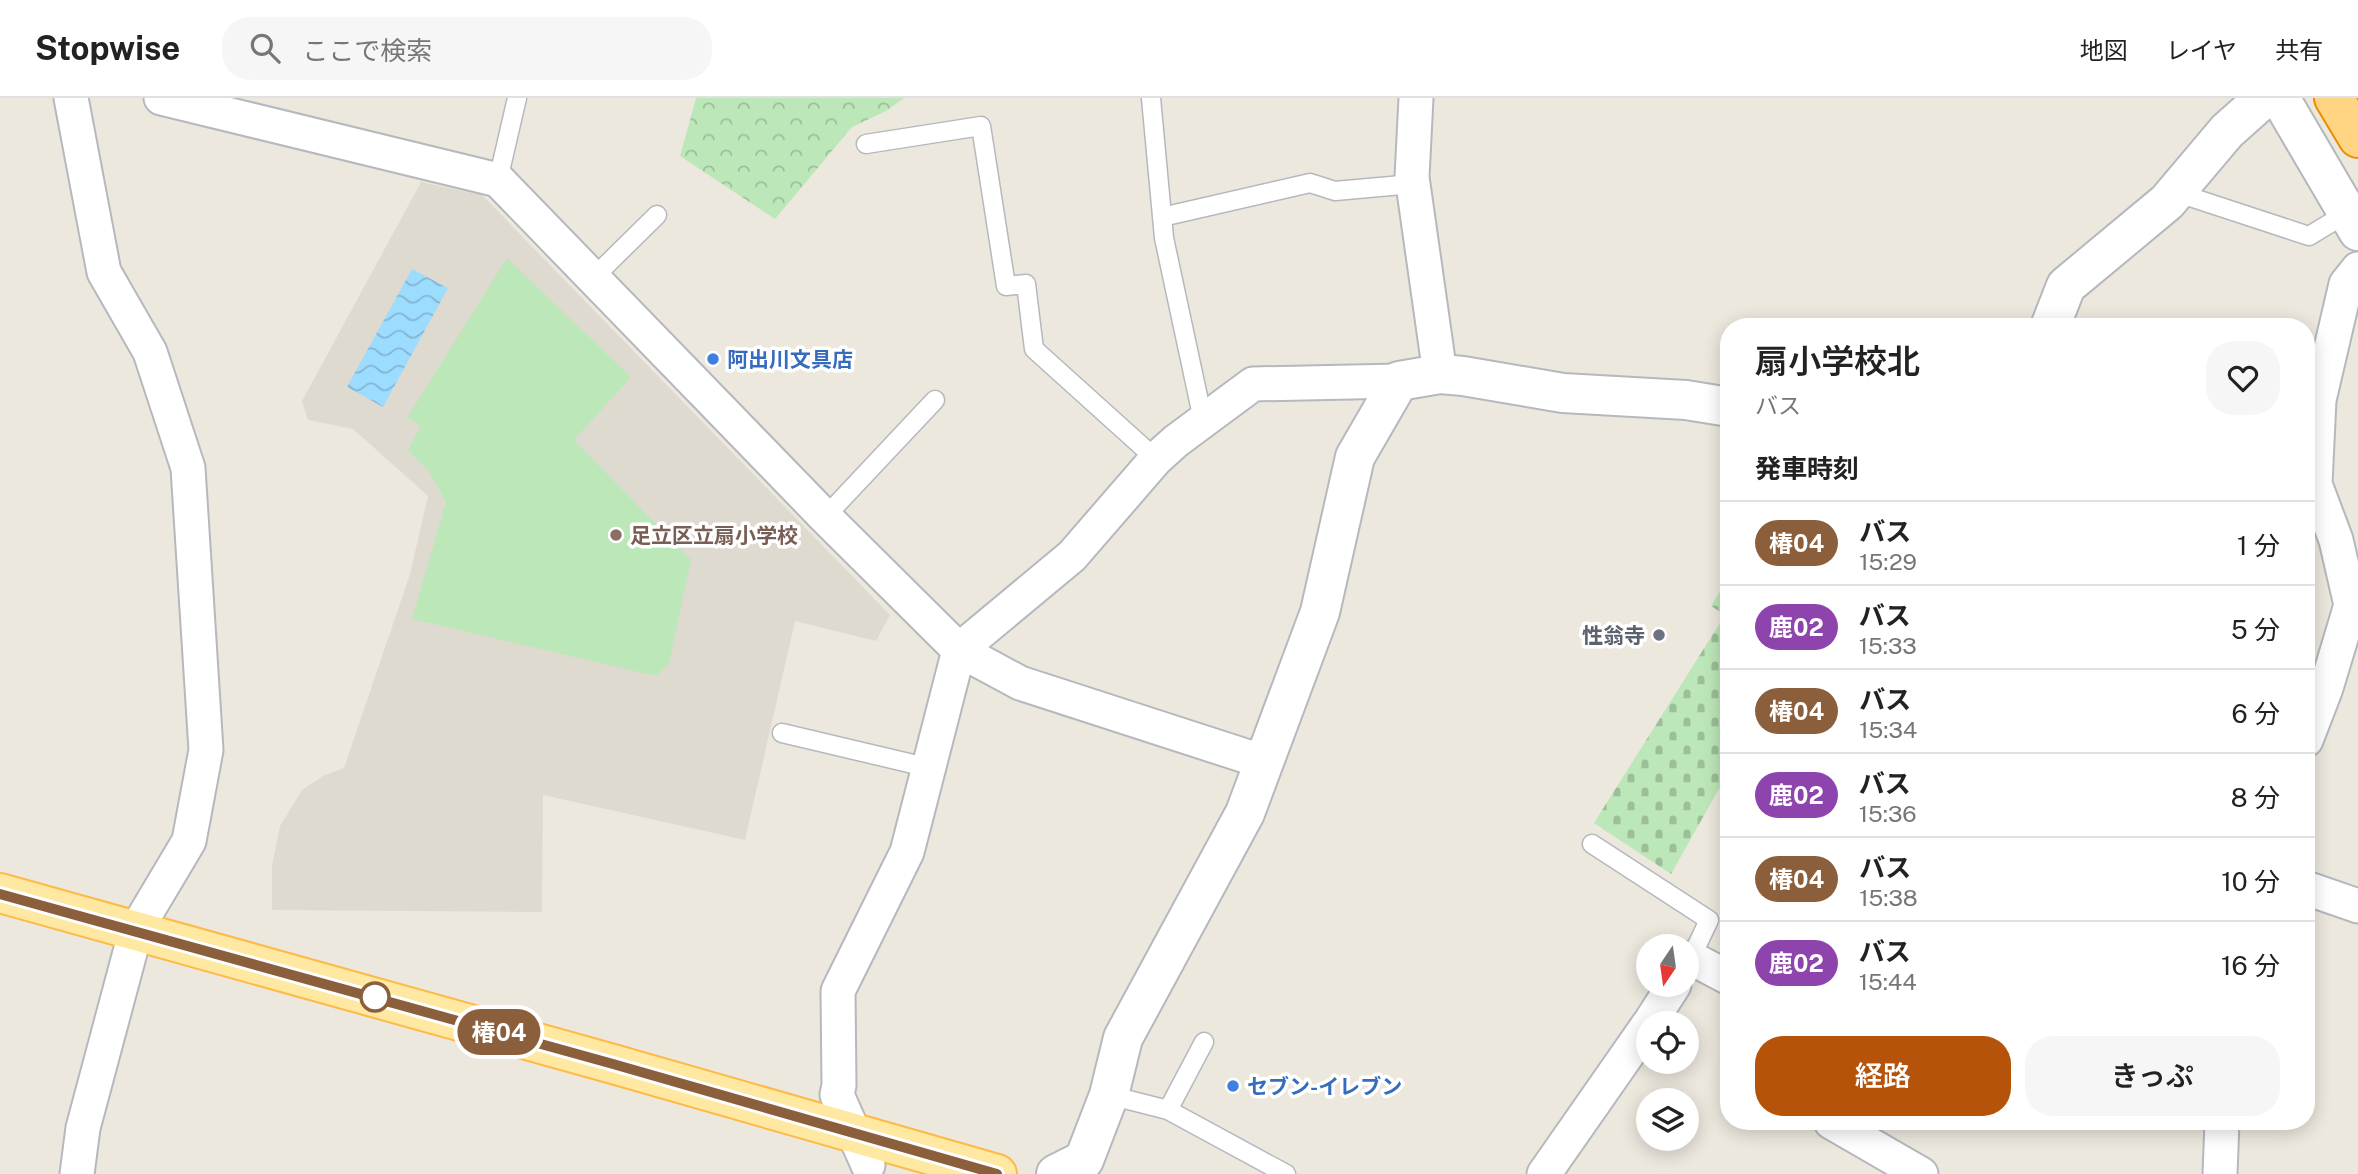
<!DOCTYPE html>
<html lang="ja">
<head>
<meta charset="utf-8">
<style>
  body { margin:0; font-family:"Public Sans","Noto Sans JP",sans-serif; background:#f6f6f6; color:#222; height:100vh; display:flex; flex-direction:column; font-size:26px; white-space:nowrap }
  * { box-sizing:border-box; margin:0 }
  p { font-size:23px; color:#767676 }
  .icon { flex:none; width:38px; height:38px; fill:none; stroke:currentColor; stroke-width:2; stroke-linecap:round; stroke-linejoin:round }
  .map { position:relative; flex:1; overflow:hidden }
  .drawer { position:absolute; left:1720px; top:220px; width:595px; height:812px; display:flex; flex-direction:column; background:#fff; border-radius:28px; box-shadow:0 4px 18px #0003 }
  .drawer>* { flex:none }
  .badge { padding:0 14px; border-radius:23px; font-size:24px; line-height:46px }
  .needle { width:46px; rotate:193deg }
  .controls { position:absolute; left:1636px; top:836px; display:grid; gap:14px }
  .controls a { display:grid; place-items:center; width:63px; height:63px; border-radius:50%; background:#fff; box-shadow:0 4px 18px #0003; font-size:35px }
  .map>.badge { position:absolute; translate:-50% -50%; box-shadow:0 0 0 4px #fff }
  h2 { padding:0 35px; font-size:26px; line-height:63px }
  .round { display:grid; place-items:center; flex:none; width:74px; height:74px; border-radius:28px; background:#f6f6f6 }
  .head { display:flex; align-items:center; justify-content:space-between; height:119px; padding:0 35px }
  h1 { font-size:33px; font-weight:600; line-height:52px }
  .button { display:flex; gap:14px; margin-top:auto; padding:14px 35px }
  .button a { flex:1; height:80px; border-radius:28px; background:#b45309; color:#fff; font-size:28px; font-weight:600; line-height:80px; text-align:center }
  .button a+a { background:#f6f6f6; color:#222 }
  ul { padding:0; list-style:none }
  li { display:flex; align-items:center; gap:21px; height:84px; padding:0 35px; border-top:2px solid #e0e0e0 }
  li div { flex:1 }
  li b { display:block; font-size:26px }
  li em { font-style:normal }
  li .badge { min-width:77px; font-weight:700; text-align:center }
  header { display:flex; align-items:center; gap:42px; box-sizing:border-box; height:98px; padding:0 35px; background:#fff; border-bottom:2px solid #e0e0e0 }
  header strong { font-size:33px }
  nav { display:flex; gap:38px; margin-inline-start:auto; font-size:24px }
  .search { width:490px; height:63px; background:#f6f6f6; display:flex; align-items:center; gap:18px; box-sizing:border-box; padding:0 24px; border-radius:28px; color:#767676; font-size:26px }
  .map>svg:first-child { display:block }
  .education { fill:#dfdacf }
  .grass { fill:#bce7b8 }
  .cemetery { fill:url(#cemetery-stones) }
  .park { fill:url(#park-crowns) }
  .water { fill:url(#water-waves) }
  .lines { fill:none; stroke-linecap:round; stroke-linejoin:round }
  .service-casing { stroke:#b5b8bd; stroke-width:21 }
  .minor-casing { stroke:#b5b8bd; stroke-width:37 }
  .tertiary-casing { stroke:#b5b8bd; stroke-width:42 }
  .secondary-casing { stroke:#b3b8bd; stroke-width:42 }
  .primary-casing { stroke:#fdba47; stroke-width:42 }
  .motorway-casing { stroke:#eb8d00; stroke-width:42 }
  .service { stroke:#fff; stroke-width:18 }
  .minor { stroke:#fff; stroke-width:33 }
  .tertiary { stroke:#fff; stroke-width:38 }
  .secondary { stroke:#fff; stroke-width:38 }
  .primary { stroke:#ffe8a1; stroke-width:38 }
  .motorway { stroke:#ffd583; stroke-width:38 }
  .line-casing { stroke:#fff; stroke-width:16 }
  .line { stroke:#8b5e3c; stroke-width:10 }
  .shop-dot { fill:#3f7fe0; stroke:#fff; stroke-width:2.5 }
  .education-dot { fill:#8d6e63; stroke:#fff; stroke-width:2.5 }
  .worship-dot { fill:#6b7280; stroke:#fff; stroke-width:2.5 }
  .stop-dot { fill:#fff; stroke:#8b5e3c; stroke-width:3.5 }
  .labels { text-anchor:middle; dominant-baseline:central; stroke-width:7; stroke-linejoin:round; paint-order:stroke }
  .shop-label { font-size:21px; font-weight:bold; fill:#366cbe; stroke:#fff; text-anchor:start }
  .education-label { font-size:21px; font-weight:bold; fill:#785e54; stroke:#fff; text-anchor:start }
  .worship-label { font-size:21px; font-weight:bold; fill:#5b616d; stroke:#fff; text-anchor:end }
</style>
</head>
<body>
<header>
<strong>Stopwise</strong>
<div class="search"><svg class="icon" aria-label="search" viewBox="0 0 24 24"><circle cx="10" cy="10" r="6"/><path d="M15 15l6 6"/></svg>ここで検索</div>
<nav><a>地図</a><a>レイヤ</a><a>共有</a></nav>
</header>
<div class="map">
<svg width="2358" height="1076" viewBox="0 0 2358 1076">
  <defs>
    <pattern id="cemetery-stones" width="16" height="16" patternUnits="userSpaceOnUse" patternTransform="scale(1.75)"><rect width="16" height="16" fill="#bce7b8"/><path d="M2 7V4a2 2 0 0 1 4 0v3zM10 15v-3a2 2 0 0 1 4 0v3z" fill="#9cbe99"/></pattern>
    <pattern id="park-crowns" width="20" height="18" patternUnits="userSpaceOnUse" patternTransform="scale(1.75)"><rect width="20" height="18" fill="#bce7b8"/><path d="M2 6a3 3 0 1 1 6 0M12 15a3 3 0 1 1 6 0" fill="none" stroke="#9cbe99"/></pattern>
    <pattern id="water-waves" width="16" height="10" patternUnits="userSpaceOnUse" patternTransform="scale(1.75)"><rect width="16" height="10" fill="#9cdcff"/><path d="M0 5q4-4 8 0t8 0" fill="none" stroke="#82b6d2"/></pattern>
  </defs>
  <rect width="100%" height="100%" fill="#ede8de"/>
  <path class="education" d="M421,84l61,13 408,420 -14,26 -81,-20 -50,219 -202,-45 -1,117 -270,-2v-44l8,-40 22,-36 21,-14 21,-8 66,-194 18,-78 -75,-67 -45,-9 -6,-19z"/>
  <path class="grass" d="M507,160l124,119 -57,63 117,120 -22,104 -13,12 -244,-57 34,-117 -17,-31 -21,-21 13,-24 -14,-8z"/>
  <path class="cemetery" d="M1729,479v194l-58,103 -77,-51 131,-208 -14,-9z"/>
  <path class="park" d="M696,0h208l-18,13 -34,16 -77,92 -95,-63z"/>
  <path class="water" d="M412,171l36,19 -65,119 -36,-20z"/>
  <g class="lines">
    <g class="service-casing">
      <path id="service" d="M1151,0l13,140 39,182
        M866,46l115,-18 25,160 20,-2 8,65 122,110
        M498,82l19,-82
        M2175,94l134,44 38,-23
        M1162,119l148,-34 25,8 78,-7
        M592,181l65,-64
        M825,419l110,-117
        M782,635l148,35
        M1592,746l117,76 -18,38
        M1109,997l59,15 118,64
        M1168,1012l36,-68"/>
    </g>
    <g class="minor-casing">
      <path id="minor" d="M71,0l33,174 46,80 38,116 18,282 -17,91 -53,89 -53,198 -6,46
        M161,0l337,82 327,337 134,133 61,33 244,79
        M1416,0l-4,79 28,197
        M2306,642l20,-52 25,-83 -15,-65 -21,-56 4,-84 27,-116 12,-15
        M2306,790l52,18
        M1687,866l4,-6 38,20
        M1649,926l25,-39
        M1831,1024l90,52
        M868,1067l-31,-70 2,-10 -1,-94 69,-139 52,-202 113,-94 84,-97 20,-18 77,-57 146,-3
        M1544,1076l104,-149
        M2220,1076l2,-52"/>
    </g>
    <g class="tertiary-casing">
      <path id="tertiary" d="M2050,229l16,-41 101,-84 60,-71 37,-33
        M1056,1076l28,-14 25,-65 14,-57 122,-225 75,-201 35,-155 44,-76 41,-7 23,2 100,17 123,7 43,7"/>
    </g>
    <g class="secondary-casing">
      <path id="secondary" d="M2280,0l78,133"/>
    </g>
    <g class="primary-casing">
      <path id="primary" d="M0,795l613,171 384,110"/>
    </g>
    <g class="motorway-casing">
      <path id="motorway" d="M2334,0l24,40"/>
    </g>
    <use href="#service" class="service"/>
    <use href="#minor" class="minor"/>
    <use href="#tertiary" class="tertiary"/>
    <use href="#secondary" class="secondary"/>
    <use href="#primary" class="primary"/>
    <use href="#motorway" class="motorway"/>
  </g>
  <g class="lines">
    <g class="line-casing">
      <path id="line" d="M0,796l613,170 384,110"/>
    </g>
    <use href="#line" class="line"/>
  </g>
  <g class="shop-dot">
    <circle cx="713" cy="261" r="7"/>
    <circle cx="1233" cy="988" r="7"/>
  </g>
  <circle class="education-dot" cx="616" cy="437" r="7"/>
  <circle class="worship-dot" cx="1659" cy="537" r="7"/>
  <circle class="stop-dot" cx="375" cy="899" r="14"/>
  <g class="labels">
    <g class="shop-label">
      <text x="727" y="261">阿出川文具店</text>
      <text x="1247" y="988">セブン-イレブン</text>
    </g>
    <g class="education-label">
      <text x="630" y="437">足立区立扇小学校</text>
    </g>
    <g class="worship-label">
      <text x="1645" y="537">性翁寺</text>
    </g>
  </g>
</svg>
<div class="controls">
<a><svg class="needle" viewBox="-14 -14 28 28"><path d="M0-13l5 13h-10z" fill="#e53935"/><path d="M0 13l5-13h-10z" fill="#767676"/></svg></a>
<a><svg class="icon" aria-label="locate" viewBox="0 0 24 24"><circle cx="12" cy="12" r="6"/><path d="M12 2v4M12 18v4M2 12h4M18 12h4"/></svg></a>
<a><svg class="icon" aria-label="layers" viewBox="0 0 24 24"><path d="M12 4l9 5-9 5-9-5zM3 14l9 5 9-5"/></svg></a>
</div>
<b class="badge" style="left:499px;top:934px;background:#8b5e3c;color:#fff">椿04</b>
<section class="drawer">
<div class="head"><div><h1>扇小学校北</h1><p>バス</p></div><a class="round"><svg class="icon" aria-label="heart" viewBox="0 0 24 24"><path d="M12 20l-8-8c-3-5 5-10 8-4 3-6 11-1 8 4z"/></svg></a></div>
<h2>発車時刻</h2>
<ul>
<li><span class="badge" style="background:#8b5e3c;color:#fff">椿04</span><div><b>バス</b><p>15:29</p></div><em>1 分</em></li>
<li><span class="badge" style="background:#8e44ad;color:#fff">鹿02</span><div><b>バス</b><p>15:33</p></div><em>5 分</em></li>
<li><span class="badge" style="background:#8b5e3c;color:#fff">椿04</span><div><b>バス</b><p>15:34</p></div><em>6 分</em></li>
<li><span class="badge" style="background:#8e44ad;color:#fff">鹿02</span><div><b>バス</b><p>15:36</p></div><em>8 分</em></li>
<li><span class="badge" style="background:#8b5e3c;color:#fff">椿04</span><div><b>バス</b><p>15:38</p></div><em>10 分</em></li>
<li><span class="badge" style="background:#8e44ad;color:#fff">鹿02</span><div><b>バス</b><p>15:44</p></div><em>16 分</em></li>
</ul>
<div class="button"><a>経路</a><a>きっぷ</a></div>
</section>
</div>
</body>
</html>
